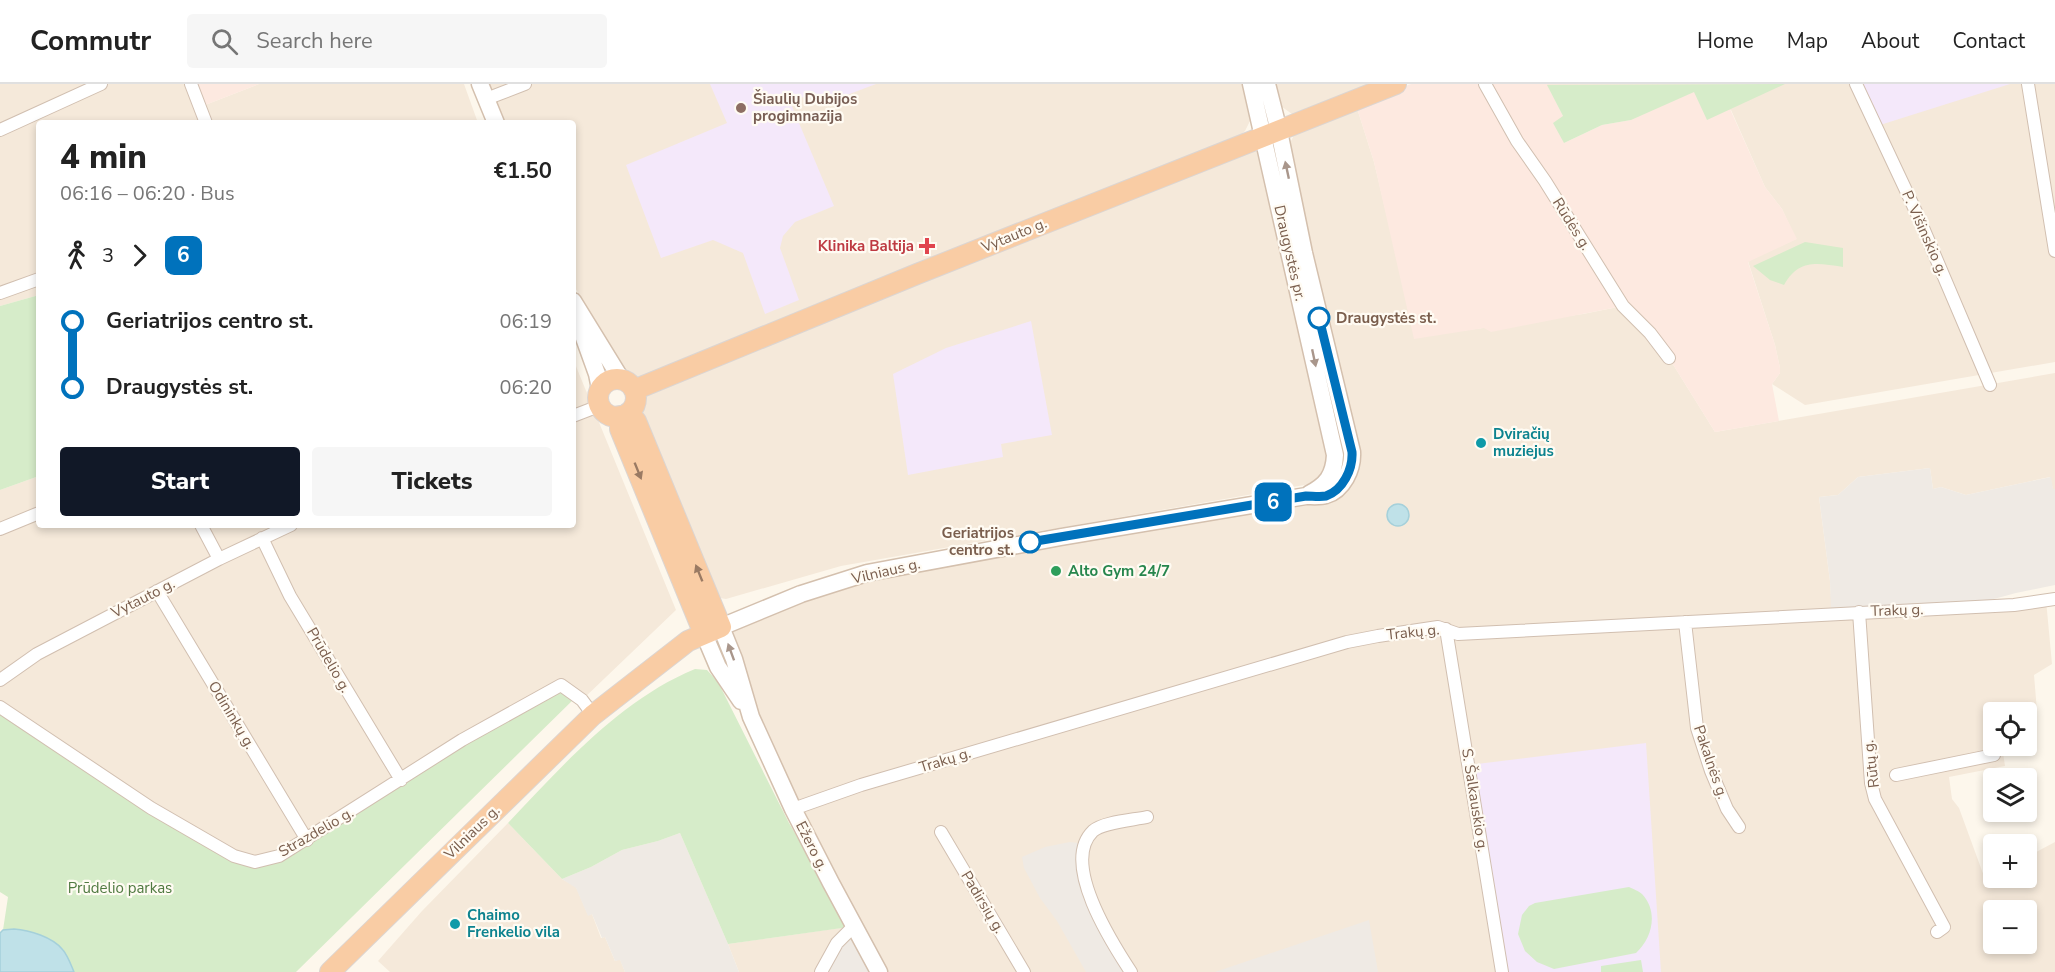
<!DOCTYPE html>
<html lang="en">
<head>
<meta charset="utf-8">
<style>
  body { margin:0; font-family:"Nunito Sans",sans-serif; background:#f6f6f6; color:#222; height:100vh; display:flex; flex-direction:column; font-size:22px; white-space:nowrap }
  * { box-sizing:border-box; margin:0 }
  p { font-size:20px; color:#767676 }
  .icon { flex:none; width:33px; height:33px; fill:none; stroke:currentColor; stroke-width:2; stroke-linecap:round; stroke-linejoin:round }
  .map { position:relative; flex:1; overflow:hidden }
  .sheet { position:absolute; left:36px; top:36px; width:540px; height:408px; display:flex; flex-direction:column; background:#fff; border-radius:6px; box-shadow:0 3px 9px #0003 }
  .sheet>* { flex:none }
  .badge { padding:0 12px; border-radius:9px; font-size:21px; line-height:39px }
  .controls { position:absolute; left:1983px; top:618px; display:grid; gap:12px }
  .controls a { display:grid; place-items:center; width:54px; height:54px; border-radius:6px; background:#fff; box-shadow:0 3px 9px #0003; font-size:30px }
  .map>.badge { position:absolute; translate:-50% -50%; box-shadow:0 0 0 3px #fff }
  .legs { display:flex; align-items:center; gap:9px; height:66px; padding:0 24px; font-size:20px }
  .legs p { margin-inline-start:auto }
  .head { display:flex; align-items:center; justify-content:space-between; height:102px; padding:0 24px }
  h1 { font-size:33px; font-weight:800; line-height:45px }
  .action { display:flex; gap:12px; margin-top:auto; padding:12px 24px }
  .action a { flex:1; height:69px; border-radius:6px; background:#111827; color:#fff; font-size:24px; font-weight:800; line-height:69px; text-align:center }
  .action a+a { background:#f6f6f6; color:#222 }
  ul { padding:0 24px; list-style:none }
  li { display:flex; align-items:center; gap:21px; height:66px; font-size:22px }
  li i { display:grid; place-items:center; width:9px; height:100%; margin:0 8px; background:currentColor }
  li i::after { content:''; width:15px; height:15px; margin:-8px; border:4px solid; border-radius:50%; background:#fff }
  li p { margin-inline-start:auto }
  li:first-child i { background:linear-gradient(#0000 50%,currentColor 0) }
  li:last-child i { background:linear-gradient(currentColor 50%,#0000 0) }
  header { display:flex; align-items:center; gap:36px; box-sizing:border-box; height:84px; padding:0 30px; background:#fff; border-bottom:2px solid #e0e0e0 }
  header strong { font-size:28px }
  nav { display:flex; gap:33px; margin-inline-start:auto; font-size:21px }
  .search { width:420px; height:54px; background:#f6f6f6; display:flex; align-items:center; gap:15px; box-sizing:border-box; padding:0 21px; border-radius:6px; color:#767676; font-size:22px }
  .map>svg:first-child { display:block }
  .residential { fill:#f5e9da; fill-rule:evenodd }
  .commercial { fill:#fde9e0 }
  .industrial { fill:#efeae4 }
  .education { fill:#f4e8fa }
  .green { fill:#d6ecc9 }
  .water { fill:#bfe1e8; stroke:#a5d0da; stroke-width:1.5 }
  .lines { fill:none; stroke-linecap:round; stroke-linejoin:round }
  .minor-casing { stroke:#d1bfb0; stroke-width:14 }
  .secondary-casing { stroke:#d4c0ae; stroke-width:19 }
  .trunk-casing { stroke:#dcd5d1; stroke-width:22 }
  .minor { stroke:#fff; stroke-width:12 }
  .secondary { stroke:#fff; stroke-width:16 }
  .trunk { stroke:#f9cca4; stroke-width:20 }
  .oneway { fill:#a9968b }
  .oneway2 { fill:#9a7a63 }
  .line-1-casing { stroke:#fff; stroke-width:14 }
  .line-1 { stroke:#0072bc; stroke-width:9 }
  .education-dot { fill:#8d6e63; stroke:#fffbf3; stroke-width:2 }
  .health-dot { fill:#e0444e; stroke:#fffbf3; stroke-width:2 }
  .stop-1-dot { fill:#fff; stroke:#0072bc; stroke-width:3 }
  .culture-dot { fill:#0f9aa8; stroke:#fffbf3; stroke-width:2 }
  .leisure-dot { fill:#2e9e5b; stroke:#fffbf3; stroke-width:2 }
  .labels { text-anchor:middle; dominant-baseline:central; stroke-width:4.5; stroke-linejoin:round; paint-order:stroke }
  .education-label { font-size:15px; font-weight:bold; fill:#785e54; stroke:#fffbf3; text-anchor:start }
  .street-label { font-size:15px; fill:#7a5e4d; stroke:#fffbf3 }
  .health-label { font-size:15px; font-weight:bold; fill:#be3a42; stroke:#fffbf3; text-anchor:end }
  .stop-label { font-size:15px; font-weight:bold; fill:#7a5e4d; stroke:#fffbf3; text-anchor:start }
  .culture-label { font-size:15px; font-weight:bold; fill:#0d838f; stroke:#fffbf3; text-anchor:start }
  .leisure-label { font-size:15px; font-weight:bold; fill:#27864d; stroke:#fffbf3; text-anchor:start }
  .park-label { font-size:15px; fill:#507a41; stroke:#fffbf3 }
</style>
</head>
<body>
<header>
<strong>Commutr</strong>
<div class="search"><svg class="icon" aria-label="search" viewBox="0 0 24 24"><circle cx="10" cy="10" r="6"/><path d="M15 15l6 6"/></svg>Search here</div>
<nav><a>Home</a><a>Map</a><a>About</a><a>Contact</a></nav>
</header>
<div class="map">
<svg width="2055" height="888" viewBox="0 0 2055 888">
  <rect width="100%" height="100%" fill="#fdf7ec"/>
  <path class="residential" d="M0,0h185l16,39h-162v172l-39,11z
    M259,0h205l14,39h-272l-6,-16z
    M489,0h756l6,27 -1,10 -5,10 -9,8 -593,239 -13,-1 -5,-3 -52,-90v-161h-67z
    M1271,0h106l-75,29 -10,1 -14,-10z
    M1547,0h508v278l-250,43 -33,-21 8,-11v-5l-5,-23 -27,-84 48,-22 -14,-30 -17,-22 -34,-77 -24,10 -13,-28 -63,28 -84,-33z
    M1356,21l18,57 31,130 34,42 144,-20 40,-8 46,52 46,74 340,-59v116l-2,1 -3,-13 -84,18 -25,-8 -8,2 -3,-21 -72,9 -20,18 -19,2 11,84 2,33 214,-14 6,64 -18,11 3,36 -10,2 -33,-1v34h8l3,20 -56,11 3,22 7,9 26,71 8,-4 1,3h32l1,-21 28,-15v130h-1316l-11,-28 126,-18 -23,-43 -110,-256 80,-33 554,-117 -67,-330 8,-16zM1994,826h32v34h-32z
    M1257,65l2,3 71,311 -10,16 -10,5 -469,82 -115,33 -6,-1 -5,-4 -78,-180 1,-10 9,-13z
    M573,275l103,251 -94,90 -5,-4 -298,160h-45l-234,-149v-217l39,-14v49h534z
    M508,739l54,56 14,8 12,28 4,-1 9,24 4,-1 10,24 5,-2 5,13h-235l-12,-11 44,-50z"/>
  <path class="commercial" d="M191,0h68l-59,23z
    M1411,0h136l16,32 1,27 38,-18 29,-5 63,-29 13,28 23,-10 35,78 17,22 15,30 -49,23 27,83 5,23v5l-8,11 7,37 -64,11 -46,-74 -46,-52 -132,26 -7,-4 -70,11 -40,-177 -18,-57z"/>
  <path class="industrial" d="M1930,384l3,21 8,-2 25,8 85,-18 2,12h2v96l-39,8 -52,14 -133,7 -1,-33 -11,-84 19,-2 20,-18z
    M680,749l48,111 11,28h-114l-5,-12 -5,1 -10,-24 -3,1 -10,-24 -4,2 -12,-28 -14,-9 29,-12 31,-17 36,-9z
    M1070,758l15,2 2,43 44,85h-45l-29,-51 -17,-23 -16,-30 -2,-11 23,-10z
    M1369,836l9,52h-163z
    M854,842l25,46h-58z"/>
  <path class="education" d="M710,0h166l-37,14 -51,-1 46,109 -39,16 -12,14 -3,12 19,52 -34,14 -22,-61 -30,-13 -52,18 -35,-93 101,-42z
    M1862,0h148l-130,41z
    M1031,237l21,114 -51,9 2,13 -95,18 -15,-101 53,-26z
    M1646,659l15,229h-159l-33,-207z"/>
  <path class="green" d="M1785,0l-78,36 -13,-28 -63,28 -29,5 -38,18 -11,-20 10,-7 -16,-31z
    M1805,158l38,6v19c-27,-4 -44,-8 -59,18l-14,-5 -17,-14z
    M39,211v181l-39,14v-184z
    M695,585l12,1 11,12 71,141 60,104 -121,17 -48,-111 -22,8 -36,9 -31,17 -29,12 -54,-56c55,-58 112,-123 187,-154z
    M561,601l16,11 -281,276h-222l-11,-23 -49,-20 -11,1 5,-33 -8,-5v-185l234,149h45z
    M1629,803c4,2 10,4 13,7 17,18 10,45 -6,59l-82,16 -17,-7 -12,-11 -7,-17 4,-19 7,-9 6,-3z
    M1641,876l2,12h-42v-6z"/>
  <path class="water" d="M1387 431a11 11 0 1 1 22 0a11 11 0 1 1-22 0Z
    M14,845c15,1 39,8 49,21 5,6 8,15 11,22h-74v-39l3,-3z"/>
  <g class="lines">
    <g class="minor-casing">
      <path id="minor" d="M191,0l15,39
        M1485,0l32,57 28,40 78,125 27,27 19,25
        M1856,0l62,132 72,169
        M2028,0l27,167
        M486,15l39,-15
        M0,46l101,-46
        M0,209l39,-14
        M573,332l26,-10
        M201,441l18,34
        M0,445l39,-16
        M262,454l28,58 111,184
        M157,507l150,249
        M1859,528l12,171 4,16 69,128 -7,5
        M1685,538l12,106 14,43 16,38 12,18
        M1446,545l56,343
        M0,596l37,-26 182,-95 72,-34
        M0,623l151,101 83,48 21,6 24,-6 183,-116 99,-55 21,15 11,15
        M1896,691l98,-20
        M793,725l68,-24 486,-143 31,-6 60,-9 20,7 556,-29 41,-6
        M941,748l83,140
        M821,888l16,-29 17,-17
        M1131,888c-19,-29 -71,-109 -38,-141 10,-9 40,-11 54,-14"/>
    </g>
    <g class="secondary-casing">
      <path id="secondary" d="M480,0l16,39
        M1251,0l84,371c-1,21 -9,30 -26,39
        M573,217l48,78
        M579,240l18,50 3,15
        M704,550l14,33 23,34
        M879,888l-48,-89 -38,-74 -42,-92 -17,-58 -13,-32 80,-33 66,-21 194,-36 245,-41c6,0 14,1 20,-1 17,-5 27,-26 26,-43l-48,-199 -25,-122 -12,-47"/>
    </g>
    <g class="trunk-casing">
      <path id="trunk" d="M598 314a19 19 0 1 1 38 0a19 19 0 1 1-38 0Z
        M634,306l283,-116 479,-190
        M620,332v13l84,205
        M330,888l263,-257 95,-74 33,-14 -85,-206 -8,-8"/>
    </g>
    <use href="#minor" class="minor"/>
    <use href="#secondary" class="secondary"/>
    <use href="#trunk" class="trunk"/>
  </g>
  <defs><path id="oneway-solid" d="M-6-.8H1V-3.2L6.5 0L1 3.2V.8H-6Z" transform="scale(1.5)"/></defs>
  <g class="oneway">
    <use href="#oneway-solid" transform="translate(1287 86) rotate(-102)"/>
    <use href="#oneway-solid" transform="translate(1314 274) rotate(78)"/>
    <use href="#oneway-solid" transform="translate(731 568) rotate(-110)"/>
  </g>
  <g class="oneway2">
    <use href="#oneway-solid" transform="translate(638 387) rotate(68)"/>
    <use href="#oneway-solid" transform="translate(699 489) rotate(-112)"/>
  </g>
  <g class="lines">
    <g class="line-1-casing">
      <path id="line-1" d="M1030,458l276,-46c6,0 14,1 20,0 17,-6 27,-27 26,-44l-33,-134"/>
    </g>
    <use href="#line-1" class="line-1"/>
  </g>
  <circle class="education-dot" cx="741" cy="24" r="6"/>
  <path class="health-dot" d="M924 153h6v6h6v6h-6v6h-6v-6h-6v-6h6z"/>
  <g class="stop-1-dot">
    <circle cx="1319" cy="234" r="10"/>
    <circle cx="1030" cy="458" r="10"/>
  </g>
  <g class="culture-dot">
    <circle cx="1481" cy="359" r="6"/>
    <circle cx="455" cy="840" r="6"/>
  </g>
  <circle class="leisure-dot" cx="1056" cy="487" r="6"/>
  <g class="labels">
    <g class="education-label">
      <text x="753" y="15">Šiaulių Dubijos<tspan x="753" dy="17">progimnazija</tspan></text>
    </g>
    <g class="street-label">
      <text transform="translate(1572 140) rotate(58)">Rūdės g.</text>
      <text transform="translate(1925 149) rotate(66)">P. Višinskio g.</text>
      <text transform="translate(1014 151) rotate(-22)">Vytauto g.</text>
      <text transform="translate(1290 169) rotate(77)">Draugystės pr.</text>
      <text transform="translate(886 487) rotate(-13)">Vilniaus g.</text>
      <text transform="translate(143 514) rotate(-27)">Vytauto g.</text>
      <text transform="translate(1897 526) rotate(-2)">Trakų g.</text>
      <text transform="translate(1413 548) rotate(-6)">Trakų g.</text>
      <text transform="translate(329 576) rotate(60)">Prūdelio g.</text>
      <text transform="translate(232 631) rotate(59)">Odininkų g.</text>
      <text transform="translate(945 676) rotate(-17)">Trakų g.</text>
      <text transform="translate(1711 678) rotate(71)">Pakalnės g.</text>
      <text transform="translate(1871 680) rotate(-97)">Rūtų g.</text>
      <text transform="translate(1475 716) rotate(81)">S. Šalkauskio g.</text>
      <text transform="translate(316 748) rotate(-30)">Strazdelio g.</text>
      <text transform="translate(472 748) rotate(-44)">Vilniaus g.</text>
      <text transform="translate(812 762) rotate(63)">Ežero g.</text>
      <text transform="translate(983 818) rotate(59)">Padirsių g.</text>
    </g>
    <g class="health-label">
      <text x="914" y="162">Klinika Baltija</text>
    </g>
    <g class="stop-label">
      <text x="1336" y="234">Draugystės st.</text>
      <text x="1014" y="449" text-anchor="end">Geriatrijos<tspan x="1014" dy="17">centro st.</tspan></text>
    </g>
    <g class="culture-label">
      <text x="1493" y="350">Dviračių<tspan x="1493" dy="17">muziejus</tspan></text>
      <text x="467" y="831">Chaimo<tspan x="467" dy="17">Frenkelio vila</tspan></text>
    </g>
    <g class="leisure-label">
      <text x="1068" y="487">Alto Gym 24/7</text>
    </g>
    <g class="park-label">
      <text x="120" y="804">Prūdelio parkas</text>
    </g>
  </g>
</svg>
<div class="controls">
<a><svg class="icon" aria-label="locate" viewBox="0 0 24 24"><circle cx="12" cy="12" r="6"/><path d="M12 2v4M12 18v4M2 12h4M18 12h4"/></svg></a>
<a><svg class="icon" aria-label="layers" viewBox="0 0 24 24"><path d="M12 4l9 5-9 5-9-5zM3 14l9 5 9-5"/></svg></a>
<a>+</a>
<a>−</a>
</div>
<b class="badge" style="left:1273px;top:418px;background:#0072bc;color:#fff">6</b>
<section class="sheet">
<div class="head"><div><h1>4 min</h1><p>06:16 – 06:20 · Bus</p></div><b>€1.50</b></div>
<div class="legs"><svg class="icon" aria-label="walk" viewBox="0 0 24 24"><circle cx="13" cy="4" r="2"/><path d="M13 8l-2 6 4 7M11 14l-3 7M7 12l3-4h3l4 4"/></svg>3<svg class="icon" aria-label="forward" viewBox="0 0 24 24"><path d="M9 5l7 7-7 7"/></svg><b class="badge" style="background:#0072bc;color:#fff">6</b></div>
<ul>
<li><i style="color:#0072bc"></i><b>Geriatrijos centro st.</b><p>06:19</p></li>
<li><i style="color:#0072bc"></i><b>Draugystės st.</b><p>06:20</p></li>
</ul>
<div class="action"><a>Start</a><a>Tickets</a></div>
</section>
</div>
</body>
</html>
